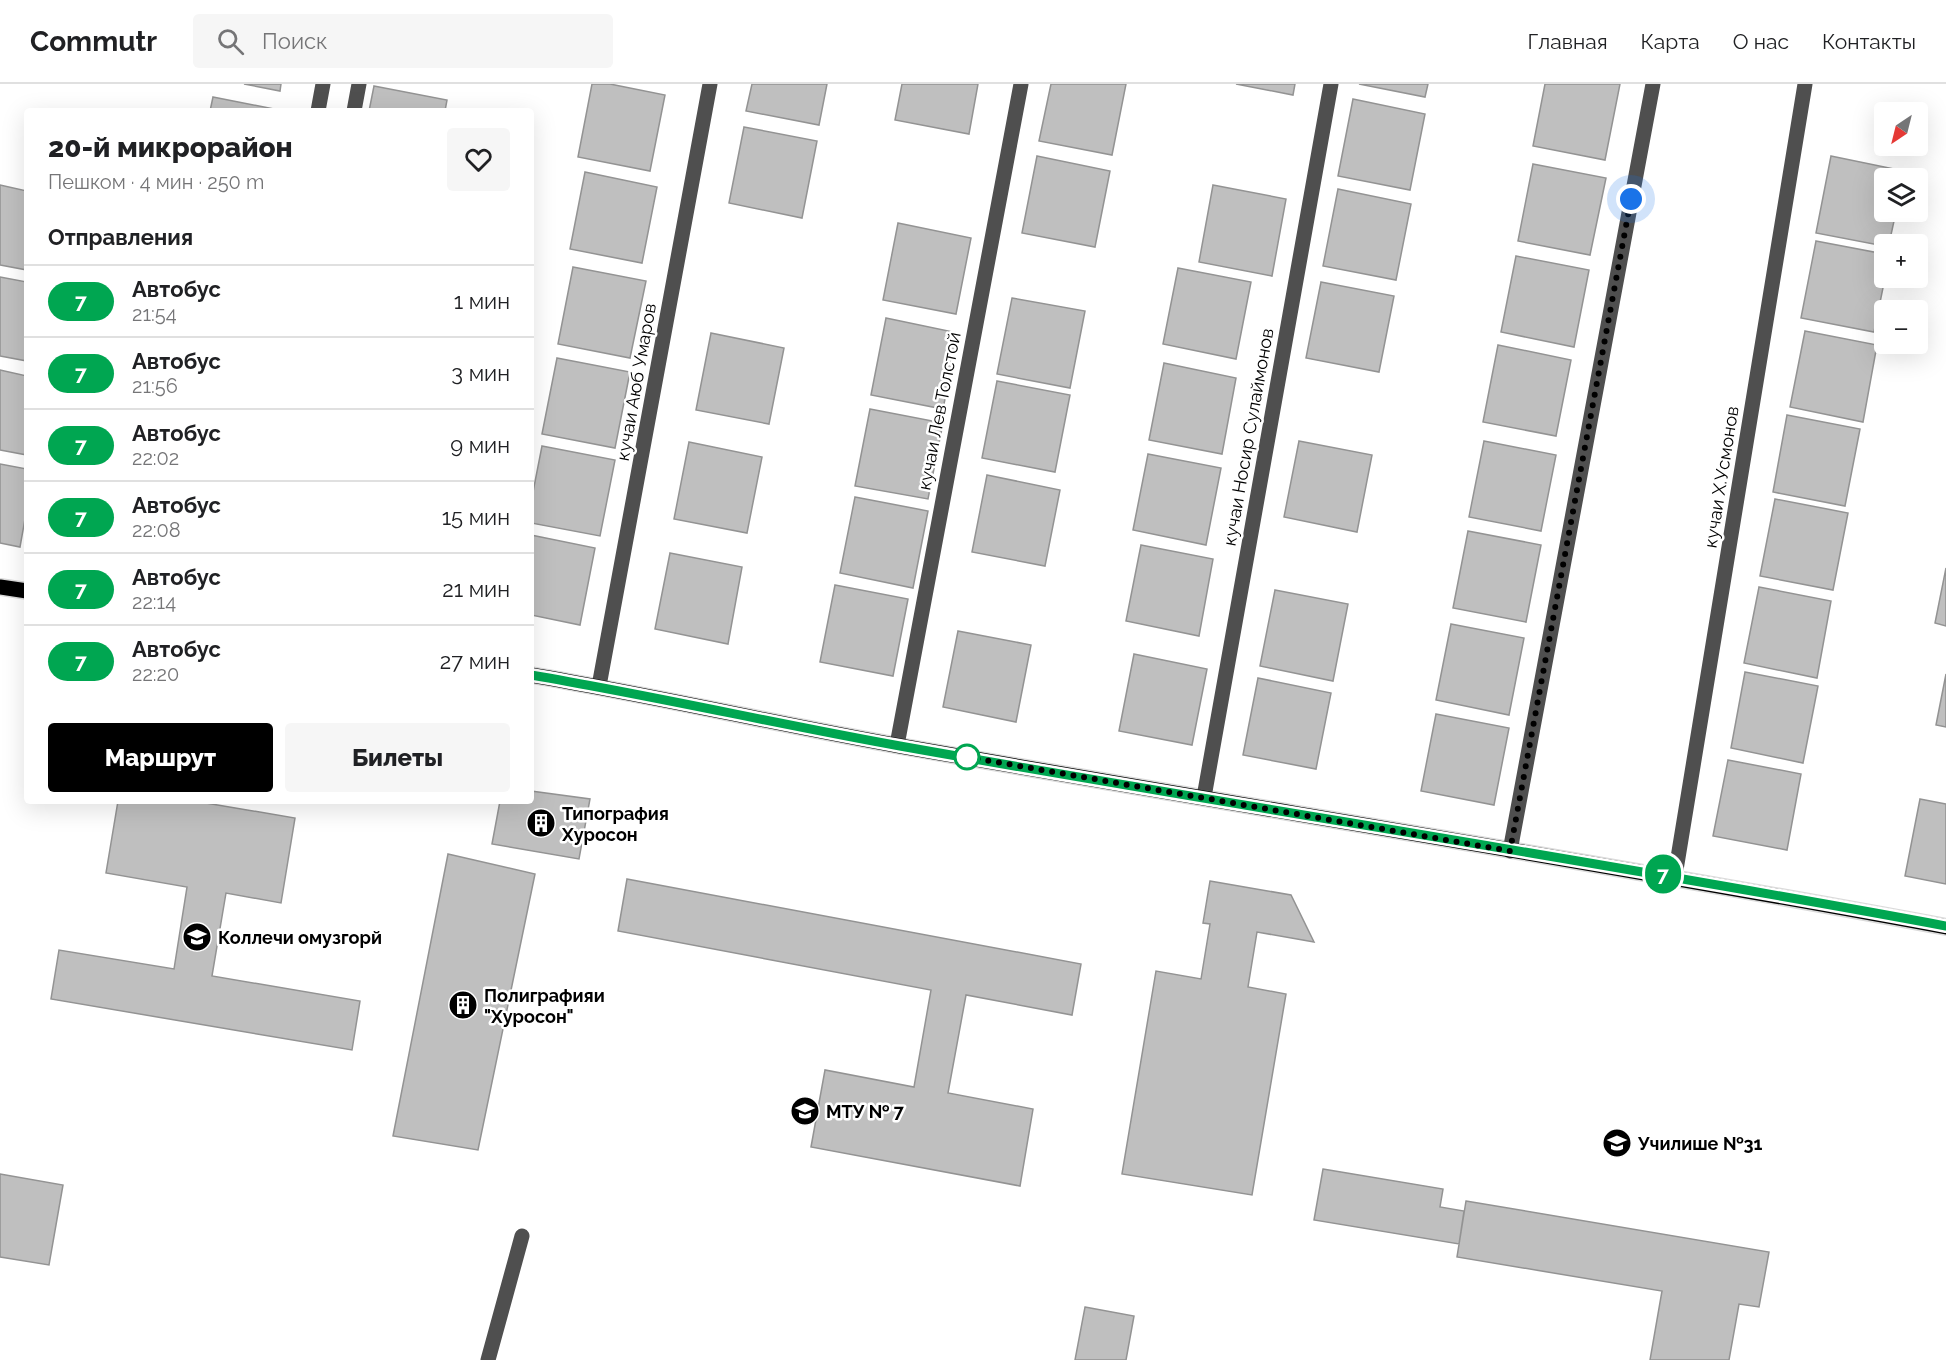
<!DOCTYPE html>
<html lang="ru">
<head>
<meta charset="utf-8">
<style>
  body { margin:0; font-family:Raleway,sans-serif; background:#f6f6f6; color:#202124; height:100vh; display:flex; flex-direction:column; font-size:22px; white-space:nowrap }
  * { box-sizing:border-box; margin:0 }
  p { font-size:20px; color:#757577 }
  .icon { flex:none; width:33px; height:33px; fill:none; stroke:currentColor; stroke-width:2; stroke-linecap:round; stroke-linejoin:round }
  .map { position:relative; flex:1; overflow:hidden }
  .drawer { position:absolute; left:24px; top:24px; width:510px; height:696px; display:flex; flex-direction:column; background:#fff; border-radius:6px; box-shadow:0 6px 24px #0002 }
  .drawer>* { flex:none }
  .badge { padding:0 12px; border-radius:20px; font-size:21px; line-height:39px }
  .needle { width:39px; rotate:215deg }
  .controls { position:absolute; left:1874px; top:18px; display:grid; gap:12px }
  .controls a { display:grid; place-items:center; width:54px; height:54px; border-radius:6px; background:#fff; box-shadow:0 6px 24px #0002; font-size:30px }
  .you { position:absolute; width:30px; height:30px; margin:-15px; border:4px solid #fff; border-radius:50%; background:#1a73e8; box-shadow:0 0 0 9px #1a73e833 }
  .map>.badge { position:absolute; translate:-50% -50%; box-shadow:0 0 0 3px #fff }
  h2 { padding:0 24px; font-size:22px; line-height:54px }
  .round { display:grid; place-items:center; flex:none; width:63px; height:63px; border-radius:6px; background:#f6f6f6 }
  .headline { display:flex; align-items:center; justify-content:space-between; height:102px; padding:0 24px }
  h1 { font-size:28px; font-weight:800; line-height:45px }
  .primary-button { display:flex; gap:12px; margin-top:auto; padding:12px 24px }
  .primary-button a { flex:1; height:69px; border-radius:6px; background:#000; color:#fff; font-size:24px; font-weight:800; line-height:69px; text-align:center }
  .primary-button a+a { background:#f6f6f6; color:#202124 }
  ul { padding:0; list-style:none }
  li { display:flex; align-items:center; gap:18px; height:72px; padding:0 24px; border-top:2px solid #e0e0e0 }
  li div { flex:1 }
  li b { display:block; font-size:22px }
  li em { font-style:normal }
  li .badge { min-width:66px; font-weight:700; text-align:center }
  header { display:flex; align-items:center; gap:36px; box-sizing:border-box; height:84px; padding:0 30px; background:#fff; border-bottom:2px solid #e0e0e0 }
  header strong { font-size:28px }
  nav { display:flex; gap:33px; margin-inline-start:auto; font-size:21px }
  .search { width:420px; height:54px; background:#f6f6f6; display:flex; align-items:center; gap:15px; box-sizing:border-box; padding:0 21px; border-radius:6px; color:#757577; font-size:22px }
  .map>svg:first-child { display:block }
  .building { fill:#bfbfbf; stroke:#939393; stroke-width:1.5 }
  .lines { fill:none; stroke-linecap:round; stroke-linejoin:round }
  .major-casing { stroke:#dbdbdb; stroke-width:18 }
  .minor { stroke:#4f4f4f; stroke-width:15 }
  .major { stroke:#000; stroke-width:15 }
  .line-casing { stroke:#fff; stroke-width:14 }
  .line { stroke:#00a651; stroke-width:9 }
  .walk { stroke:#000; stroke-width:6; stroke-dasharray:0 10.8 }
  .stop-dot { fill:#fff; stroke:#00a651; stroke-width:3 }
  .labels { text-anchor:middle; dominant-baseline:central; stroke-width:5; stroke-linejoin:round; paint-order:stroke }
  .street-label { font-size:18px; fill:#000; stroke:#fff }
  .poi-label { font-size:18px; font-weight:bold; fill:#000; stroke:#fff; text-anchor:start }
</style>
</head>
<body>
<header>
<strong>Commutr</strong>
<div class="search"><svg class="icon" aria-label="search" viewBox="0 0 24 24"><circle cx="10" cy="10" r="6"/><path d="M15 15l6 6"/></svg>Поиск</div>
<nav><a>Главная</a><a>Карта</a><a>О нас</a><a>Контакты</a></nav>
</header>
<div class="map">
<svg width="1946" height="1276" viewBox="0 0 1946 1276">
  <rect width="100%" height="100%" fill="#fff"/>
  <path class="building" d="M244,0h37l-1,7z
    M592,0h18l55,11 -15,76 -72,-14z
    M752,0h75l-8,41 -73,-14z
    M902,0h76l-9,50 -74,-14z
    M1051,0h75l-14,71 -73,-14z
    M1236,0h59l-2,11z
    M1359,0h69l-3,13z
    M1545,0h75l-15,76 -72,-14z
    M374,2l73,14 -2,11h-76z
    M213,13l71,14h-74z
    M1353,15l72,15 -15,76 -72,-14z
    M744,43l73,14 -15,77 -73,-15z
    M1037,72l73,15 -15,76 -73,-14z
    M1831,72l73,15 -2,7h-18v34h12l-7,32 -5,2 -68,-13z
    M1533,80l73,14 -16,77 -72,-14z
    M585,88l72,15 -15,76 -72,-14z
    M0,101l27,6v79l-27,-5z
    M1213,101l73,14 -14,77 -73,-14z
    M1338,105l73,15 -15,76 -73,-14z
    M898,139l73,15 -15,76 -73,-14z
    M1816,157l68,13 1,24 -11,54 -73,-14z
    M1516,172l73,14 -15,77 -73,-15z
    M573,183l73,14 -16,77 -72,-14z
    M1178,184l73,14 -15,77 -73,-15z
    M0,193l27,5v79l-27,-5z
    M1321,198l73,14 -15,76 -73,-14z
    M1012,214l73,13 -15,77 -73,-14z
    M886,234l72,15 -15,76 -72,-14z
    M1805,247l72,14 -14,77 -73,-15z
    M711,249l73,15 -15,76 -73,-14z
    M1498,261l73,15 -15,76 -73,-14z
    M557,274l73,14 -15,76 -73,-14z
    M1164,279l72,15 -14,76 -73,-14z
    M0,286l27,6v79l-27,-5z
    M997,297l73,14 -15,77 -73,-14z
    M870,325l73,14 -15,76 -73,-13z
    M1787,331l73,14 -15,77 -72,-14z
    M1299,357l73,14 -15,77 -73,-15z
    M1484,357l72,14 -15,76 -72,-14z
    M689,358l73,15 -15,76 -73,-14z
    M542,362l73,14 -15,76 -69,-13v-21z
    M1148,370l73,14 -15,77 -73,-15z
    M0,380l27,5v39l-7,39 -20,-4z
    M987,391l73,15 -15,76 -73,-14z
    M855,413l73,14 -15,77 -73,-15z
    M1775,415l73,14 -15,77 -73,-14z
    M1468,447l73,14 -15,77 -73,-14z
    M531,451l64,13 -15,77 -49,-10z
    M1141,461l72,14 -14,77 -73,-15z
    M670,469l72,14 -14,77 -73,-15z
    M1946,484v58l-11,-3z
    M835,501l73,14 -15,77 -73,-14z
    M1759,503l72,14 -14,77 -73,-15z
    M1275,506l73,14 -15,77 -73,-15z
    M1451,540l73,14 -15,77 -73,-15z
    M958,547l73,14 -15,77 -73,-15z
    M1134,570l73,15 -15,76 -73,-14z
    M1745,588l73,14 -15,77 -72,-15z
    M1946,590v53l-10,-2z
    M1258,594l73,15 -15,76 -73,-14z
    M1436,630l73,14 -15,77 -73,-14z
    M1728,676l73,14 -14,76 -74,-14z
    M531,707l59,8 -11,60 -87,-15 8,-43h31z
    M1920,715l26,5v80l-41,-8z
    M118,717h76l101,17 -14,85 -55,-10 -14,83 148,25 -8,49 -301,-51 8,-49 115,19 13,-82 -81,-14z
    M448,770l87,20 -57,276 -85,-14z
    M627,795l454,85 -9,51 -106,-20 -18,98 85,16 -13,77 -209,-39 14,-77 89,17 17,-97 -313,-59z
    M1210,797l81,14 23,47 -57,-10 -9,55 38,7 -34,201 -130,-21 34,-203 45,8 9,-55 -7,-1z
    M1323,1085l120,20 -3,18 24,4 -5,33 -145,-24z
    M0,1090l63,11 -14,80 -49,-8z
    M1466,1117l303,51 -10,55 -20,-3 -10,56h-79l12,-69 -205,-34z
    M1085,1223l49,9 -8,44h-51z"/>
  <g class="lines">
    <g class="major-casing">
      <path id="major" d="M0,503l27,4
        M531,591c124,21 246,49 369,71 348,61 698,116 1046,181"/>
    </g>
    <path class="minor" d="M318,27l5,-27
      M354,27l5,-27
      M599,602l111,-602
      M897,661l124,-661
      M1204,713l127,-713
      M1510,767l143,-767
      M1675,792l130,-792
      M488,1276l34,-124"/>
    <use href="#major" class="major"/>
  </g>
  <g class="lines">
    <g class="line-casing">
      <path id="line" d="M531,591c124,21 246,49 369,71 348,62 698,115 1046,180"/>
    </g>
    <use href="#line" class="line"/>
    <path class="walk" d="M967,673l543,94 121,-652"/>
  </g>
  <defs>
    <g id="building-disc" transform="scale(1.5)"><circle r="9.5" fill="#000" stroke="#fff"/><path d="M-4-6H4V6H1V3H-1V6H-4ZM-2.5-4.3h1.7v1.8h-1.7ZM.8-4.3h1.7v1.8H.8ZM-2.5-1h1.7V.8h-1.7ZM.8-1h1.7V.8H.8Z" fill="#fff"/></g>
    <g id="school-disc" transform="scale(1.5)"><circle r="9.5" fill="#000" stroke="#fff"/><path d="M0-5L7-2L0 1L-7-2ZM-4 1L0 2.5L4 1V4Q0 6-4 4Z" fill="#fff"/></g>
    <g id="university-disc" transform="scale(1.5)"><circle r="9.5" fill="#000" stroke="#fff"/><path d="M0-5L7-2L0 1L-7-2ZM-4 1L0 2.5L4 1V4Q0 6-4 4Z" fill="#fff"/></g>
  </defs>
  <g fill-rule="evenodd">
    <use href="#building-disc" x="541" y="739"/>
    <use href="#school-disc" x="197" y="853"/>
    <use href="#building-disc" x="463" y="921"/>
    <use href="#university-disc" x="805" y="1027"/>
    <use href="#university-disc" x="1617" y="1059"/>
  </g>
  <circle class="stop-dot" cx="967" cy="673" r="12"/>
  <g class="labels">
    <g class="street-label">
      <text transform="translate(636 298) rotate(-80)">кучаи Аюб Умаров</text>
      <text transform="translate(939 327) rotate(-79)">кучаи Лев Толстой</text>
      <text transform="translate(1248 353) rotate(-80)">кучаи Носир Сулаймонов</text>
      <text transform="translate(1721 393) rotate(-81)">кучаи Х.Усмонов</text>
    </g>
    <g class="poi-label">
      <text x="562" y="729">Типография<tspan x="562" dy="21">Хуросон</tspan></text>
      <text x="218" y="853">Коллечи омузгорй</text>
      <text x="484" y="911">Полиграфияи<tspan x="484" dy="21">"Хуросон"</tspan></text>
      <text x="826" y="1027">МТУ № 7</text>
      <text x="1638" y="1059">Училише №31</text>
    </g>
  </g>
</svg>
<div class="controls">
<a><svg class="needle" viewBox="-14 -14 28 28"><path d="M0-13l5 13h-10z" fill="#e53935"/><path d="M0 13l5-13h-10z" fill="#757577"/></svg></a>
<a><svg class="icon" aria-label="layers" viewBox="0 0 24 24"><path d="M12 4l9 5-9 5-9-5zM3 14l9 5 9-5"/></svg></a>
<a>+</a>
<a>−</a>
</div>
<div class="you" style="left:1631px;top:115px"></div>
<b class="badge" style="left:1663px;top:790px;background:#00a651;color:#fff">7</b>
<section class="drawer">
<div class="headline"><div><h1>20-й микрорайон</h1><p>Пешком · 4 мин · 250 m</p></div><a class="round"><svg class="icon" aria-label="heart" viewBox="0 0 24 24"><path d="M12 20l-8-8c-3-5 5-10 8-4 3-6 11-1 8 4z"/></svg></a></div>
<h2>Отправления</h2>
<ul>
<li><span class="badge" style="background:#00a651;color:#fff">7</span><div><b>Автобус</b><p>21:54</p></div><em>1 мин</em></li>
<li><span class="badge" style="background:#00a651;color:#fff">7</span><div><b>Автобус</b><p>21:56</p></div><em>3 мин</em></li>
<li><span class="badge" style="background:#00a651;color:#fff">7</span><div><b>Автобус</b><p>22:02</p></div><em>9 мин</em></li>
<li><span class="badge" style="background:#00a651;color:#fff">7</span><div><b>Автобус</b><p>22:08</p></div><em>15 мин</em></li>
<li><span class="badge" style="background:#00a651;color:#fff">7</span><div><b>Автобус</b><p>22:14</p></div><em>21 мин</em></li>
<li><span class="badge" style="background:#00a651;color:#fff">7</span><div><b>Автобус</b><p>22:20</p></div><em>27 мин</em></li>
</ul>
<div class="primary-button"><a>Маршрут</a><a>Билеты</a></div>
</section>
</div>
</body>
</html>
